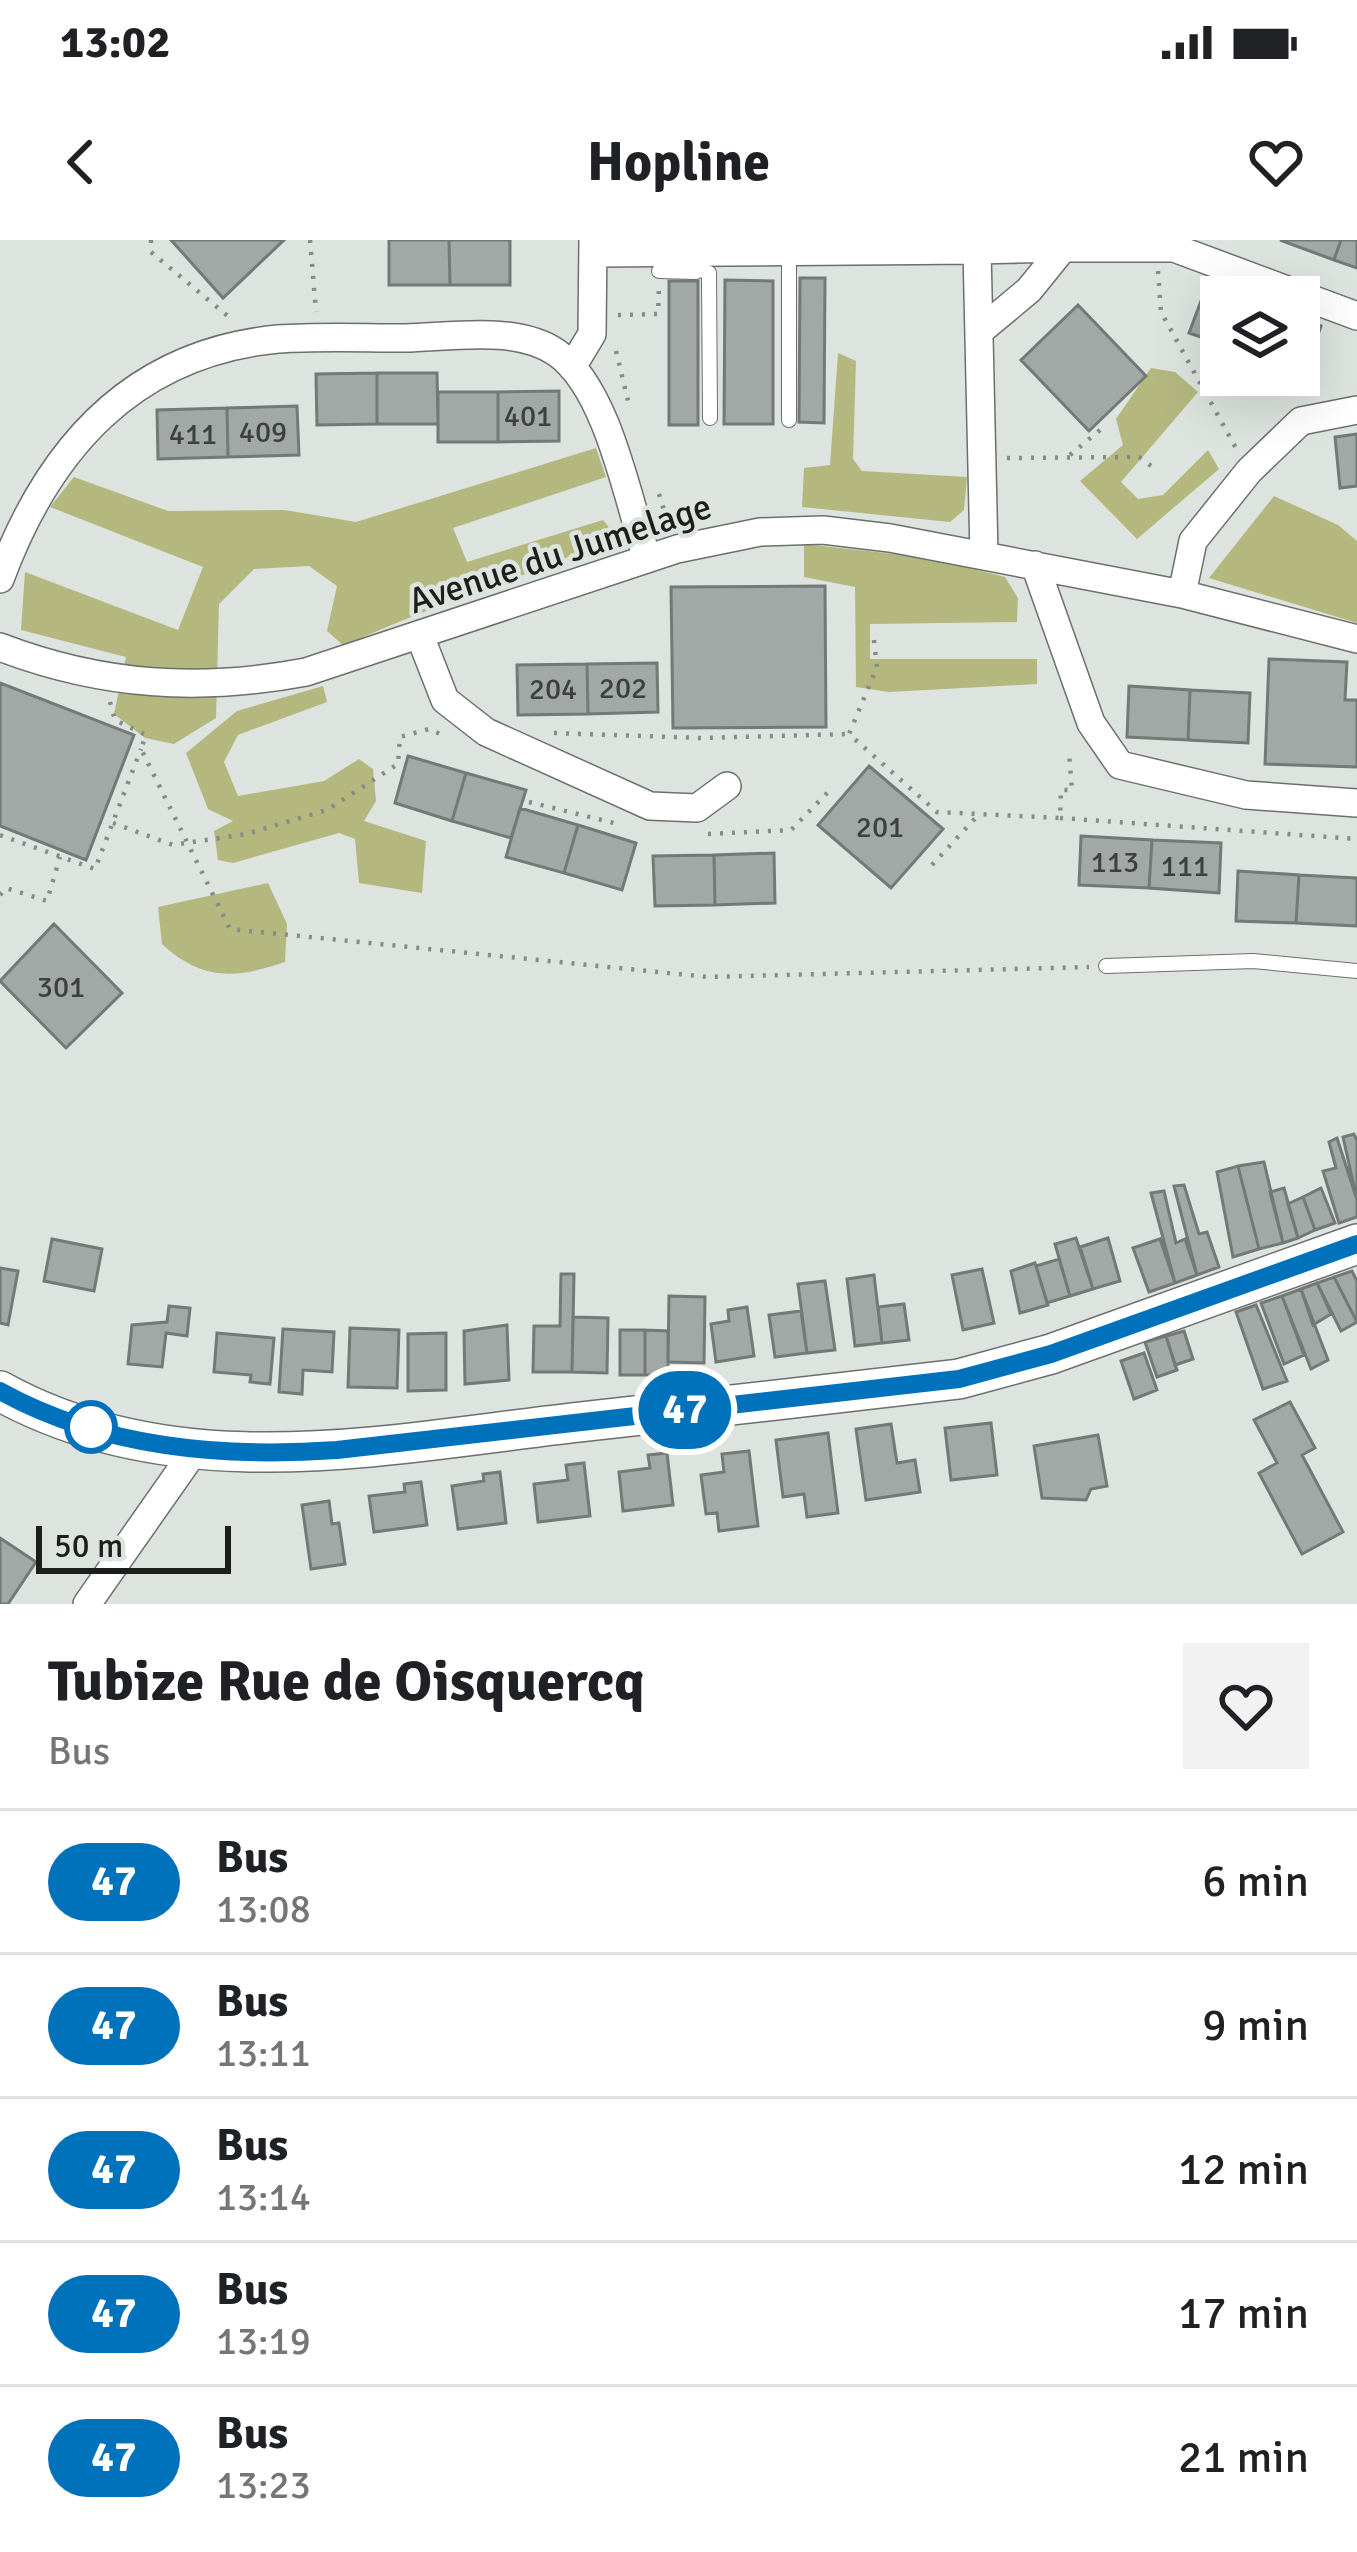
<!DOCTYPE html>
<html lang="en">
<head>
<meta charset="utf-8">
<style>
  body { margin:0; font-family:Signika,sans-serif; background:#f2f2f2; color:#202124; height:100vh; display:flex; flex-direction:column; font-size:45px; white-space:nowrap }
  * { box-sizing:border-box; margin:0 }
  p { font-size:39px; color:#757577 }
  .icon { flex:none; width:66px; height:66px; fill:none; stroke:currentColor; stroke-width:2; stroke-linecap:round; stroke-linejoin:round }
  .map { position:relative; height:1364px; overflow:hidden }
  .drawer { display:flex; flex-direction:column; background:#fff; flex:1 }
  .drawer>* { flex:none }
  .badge { padding:0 24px; border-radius:39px; font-size:42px; line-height:78px }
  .buttons { position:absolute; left:1200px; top:36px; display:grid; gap:24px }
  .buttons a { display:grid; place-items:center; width:120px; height:120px; border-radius:0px; background:#fff; box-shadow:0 12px 48px #0002; font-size:60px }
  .scale { position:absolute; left:36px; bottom:30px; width:195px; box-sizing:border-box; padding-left:12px; border:6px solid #1c1e1c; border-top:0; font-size:33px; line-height:42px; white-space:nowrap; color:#1c1e1c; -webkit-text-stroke:9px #dde3de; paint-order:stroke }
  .map>.badge { position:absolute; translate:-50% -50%; box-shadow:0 0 0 6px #fff }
  .round { display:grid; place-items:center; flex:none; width:126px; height:126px; border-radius:0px; background:#f2f2f2 }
  .summary { display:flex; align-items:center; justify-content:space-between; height:204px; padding:0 48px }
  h1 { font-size:57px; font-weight:800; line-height:90px }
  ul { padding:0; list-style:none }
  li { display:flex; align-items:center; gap:36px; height:144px; padding:0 48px; border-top:3px solid #e0e0e0 }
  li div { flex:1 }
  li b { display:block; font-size:45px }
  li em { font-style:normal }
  li .badge { min-width:132px; font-weight:700; text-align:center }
  .status { display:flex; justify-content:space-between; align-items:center; height:84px; padding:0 60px; background:#fff; direction:ltr }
  .status svg { height:33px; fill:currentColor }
  header { display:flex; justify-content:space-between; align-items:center; height:156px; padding:0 48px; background:#fff; font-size:54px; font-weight:800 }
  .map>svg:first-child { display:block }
  .forest { fill:#b4b87f }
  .building { fill:#a1a8a5; stroke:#727976; stroke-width:3 }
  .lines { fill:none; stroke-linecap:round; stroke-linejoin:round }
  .lane-casing { stroke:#6b706c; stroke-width:16 }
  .street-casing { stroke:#6b706c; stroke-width:30 }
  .secondary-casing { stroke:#6b706c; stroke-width:42 }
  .path { stroke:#878b87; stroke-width:4.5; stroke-dasharray:3 9; stroke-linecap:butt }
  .lane { stroke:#fff; stroke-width:14 }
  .street { stroke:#fff; stroke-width:27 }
  .secondary { stroke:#fff; stroke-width:39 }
  .line-casing { stroke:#fff; stroke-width:27 }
  .line { stroke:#0072bc; stroke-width:18 }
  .stop-dot { fill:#fff; stroke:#0072bc; stroke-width:6 }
  .labels { text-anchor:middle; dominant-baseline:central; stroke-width:9; stroke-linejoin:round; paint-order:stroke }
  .number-label { font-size:30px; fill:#3d403e }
  .street-label { font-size:36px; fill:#1c1e1c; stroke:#dde3de }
</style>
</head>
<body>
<div class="status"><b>13:02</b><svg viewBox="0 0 49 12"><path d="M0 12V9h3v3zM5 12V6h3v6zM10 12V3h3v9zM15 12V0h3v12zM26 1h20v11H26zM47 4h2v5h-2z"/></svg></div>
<header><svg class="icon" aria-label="back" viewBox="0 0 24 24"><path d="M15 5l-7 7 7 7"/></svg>Hopline<svg class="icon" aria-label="heart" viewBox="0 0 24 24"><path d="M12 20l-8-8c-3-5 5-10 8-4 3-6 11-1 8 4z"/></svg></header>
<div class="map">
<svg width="1357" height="1364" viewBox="0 0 1357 1364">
  <rect width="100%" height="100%" fill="#dde3de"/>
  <path class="forest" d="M838,113l18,8 -3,98 9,12 105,6 -3,33 -14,12 -148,-15 2,-39 26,-3z
    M1151,128l24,4 23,20 -77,90 17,17 25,-4 45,-45 11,19 -82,70 -57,-58 43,-36 -7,-26z
    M596,208l10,29 -153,51 14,34 136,-42 13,16c-89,42 -183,68 -272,110l-17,-15 10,-45 -28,-20 -55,3 -35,35 -3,114 -42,26 -29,-6 -31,-24 12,-57 -105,-27 4,-58 153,58 25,-63 -153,-60 24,-30 94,34 117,-1 71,12z
    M1274,256l64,29 19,16v82l-148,-45z
    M804,304l127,14 74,19 13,21 -1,24 -147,2v35h167v25l-148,8 -33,-5 -1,-100 -51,-10z
    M323,446l4,16 -89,33 -14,27 14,34 86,-15 35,-22 14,10 3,32 -12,20 62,20 -4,52 -63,-10 -4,-44 -16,-6 -106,30 -15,-3 -4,-29 19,-10 -25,-12 -22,-56 51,-42z
    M268,643l19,41 -2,38c-50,17 -83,19 -123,-18l-4,-37z"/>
  <path class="building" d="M171,0h113l-61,58z
    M389,0h60l1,45h-61z
    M449,0h61v45h-60z
    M1280,0h61l-7,20z
    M1341,0h16v28l-23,-8z
    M800,38h25l-1,145 -25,-1z
    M725,40l48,1v143h-49z
    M669,41h29v144h-29z
    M1207,45l33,12h-19v47l-32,-11z
    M1078,65l68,71 -57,55 -68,-71z
    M1299,78l22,8 -17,48 -5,-2z
    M377,133h60l1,51h-61z
    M377,133v51l-60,1 -1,-51z
    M559,151v50l-61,1v-50z
    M438,152h60v50h-60z
    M297,166l2,49 -71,2 -1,-49z
    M227,168l1,49 -70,2 -1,-49z
    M1357,194v52l-17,2 -5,-51z
    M825,346l1,141 -153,1 -2,-141z
    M1269,419l78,3 -2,38h12v67l-92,-3z
    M657,423l1,49 -70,2 -1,-50z
    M587,424l1,50 -70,1 -1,-50z
    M0,443l134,52 -48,125 -86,-34z
    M1129,446l61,4 -2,50 -61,-3z
    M1190,450l60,3 -2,50 -60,-3z
    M408,516l58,17 -14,48 -57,-18z
    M869,526l74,63 -52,59 -73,-63z
    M466,533l60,17 -15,48 -59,-17z
    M520,568l58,17 -14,48 -58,-16z
    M578,585l58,18 -14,47 -58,-17z
    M1081,596l71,4 -3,48 -70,-3z
    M1152,600l69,3 -2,50 -70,-5z
    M774,613l1,50 -60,2 -1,-50z
    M714,615l1,50 -60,1 -2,-50z
    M1238,631l61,4 -3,48 -60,-2z
    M1299,635l58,3v48l-61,-3z
    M54,684l68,69 -56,55 -66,-67z
    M1354,894l3,7v59l-14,-63z
    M1337,898l20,62v17l-18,6 -16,-52 13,-3 -7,-26z
    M1264,922l19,81 -24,6 -21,-83z
    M1238,926l21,83 -26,8 -16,-85z
    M1184,945l15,49 8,-2 12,35 -22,8 -23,-89z
    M1284,948l14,50 -15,5 -13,-51z
    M1321,948l14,35 -20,7 -12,-33z
    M1164,951l12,52 9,-4 12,36 -22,8 -24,-90z
    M1303,957l12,33 -17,8 -10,-34z
    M1076,998l17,51 -23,7 -15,-52z
    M1108,998l12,43 -27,8 -13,-42z
    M52,999l50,10 -8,42 -50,-10z
    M1160,999l15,44 -26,9 -16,-44z
    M1059,1019l11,37 -23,7 -11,-37z
    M1035,1023l13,42 -28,8 -9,-42z
    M0,1028l18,3 -10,54 -8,-2z
    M982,1029l12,54 -31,7 -11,-55z
    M1352,1031l5,10v41l-23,-45z
    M561,1034h13l-2,98h-39l1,-46h26z
    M874,1035l8,68 -27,3 -8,-67z
    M1334,1037l23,45 -16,9 -24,-48z
    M825,1041l10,69 -28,3 -9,-69z
    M1317,1043l14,31 -18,11 -12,-36z
    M1301,1049l27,71 -17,9 -29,-73z
    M669,1056l36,1 -1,66 -36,-1z
    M1282,1056l22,59 -20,9 -23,-61z
    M904,1064l5,36 -27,3 -4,-36z
    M1256,1065l31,76 -24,8 -27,-77z
    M169,1066l21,2 -3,28 -21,-3 -4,34 -34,-3 4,-39 35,-3z
    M747,1067l7,49 -38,6 -5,-38 18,-3 -1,-11z
    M801,1071l6,42 -32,4 -6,-42z
    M573,1077l35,1 -1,55 -35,-1z
    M507,1085l2,55 -44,4 -1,-53z
    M350,1088l49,2 -2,58 -49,-1z
    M283,1089l51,3 -2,40 -29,-2 -1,24 -23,-2z
    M620,1090h25v45h-25z
    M645,1090l23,1v44h-23z
    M1184,1091l9,28 -18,6 -9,-29z
    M217,1093l57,5 -4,46 -20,-2 1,-7 -37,-3z
    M446,1093v57l-38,1v-57z
    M1166,1096l11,34 -20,7 -12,-35z
    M1144,1113l13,37 -23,9 -13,-38z
    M1290,1162l25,46 -13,7 41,77 -41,22 -43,-81 18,-10 -23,-43z
    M991,1183l6,52 -46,5 -6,-52z
    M891,1184l6,39 18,-3 5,32 -54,8 -10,-71z
    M828,1193l10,80 -31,4 -3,-23 -21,3 -7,-57z
    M1098,1195l9,51 -16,3 -5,11 -44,-2 -8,-52z
    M749,1211l9,75 -39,5 -2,-18 -11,1 -5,-39 23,-3 -2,-18z
    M667,1213l6,52 -50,6 -4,-39 31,-4 -2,-13z
    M584,1223l6,53 -52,6 -4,-38 34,-4 -2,-15z
    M500,1232l6,51 -48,6 -6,-43 32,-5 -1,-7z
    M421,1242l6,43 -53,7 -5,-36 36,-4 -1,-8z
    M329,1261l3,23 7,-1 6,41 -34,5 -9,-64z
    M0,1298l36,24 -28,42h-8z"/>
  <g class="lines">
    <g class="lane-casing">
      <path id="lane" d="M675,19l34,14 1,145
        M659,31l37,1
        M789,180v-169
        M1106,726l147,-5 104,10"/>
    </g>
    <g class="street-casing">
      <path id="street" d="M1064,0l-1,8h111l183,68
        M977,10l86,-2
        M593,13l384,-3 7,305
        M981,90l48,-40 34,-42
        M572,127l20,-33 1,-94
        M1035,325l56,158 29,42 126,30 111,8
        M0,339c48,-130 132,-226 278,-240 42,-3 85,-1 127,-1 46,-1 112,-13 152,15 51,36 71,148 90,205
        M1182,354l11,-53 56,-70 52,-50 56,-11
        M420,396l25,64 41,32 164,74 47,2 30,-22
        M0,407c102,39 200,45 306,25l371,-123 83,-17 63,-2 67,8 292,56 175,45
        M87,1364l108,-154"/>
    </g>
    <g class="secondary-casing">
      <path id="secondary" d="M0,1151c177,98 382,54 571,32 129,-14 259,-29 388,-44l92,-25 306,-110"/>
    </g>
    <path class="path" d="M151,0v12l79,66
      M310,0l6,72
      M1158,31l3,41 76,138
      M618,75l40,-1 1,-26
      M616,111l14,58
      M1070,215l30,-25
      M1007,218l132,-1 19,14
      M659,254l9,29
      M874,400l3,27 -28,67 88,78 123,6 1,-28h11l-3,-37
      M110,462l5,18 31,15 -5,14 89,180 478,48 381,-10
      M554,493l147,5 148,-4
      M529,562l93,23
      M1060,578l297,21
      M113,583l60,22 73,-11 81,-24 71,-46 2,-27 29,-8 18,8
      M708,594l83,-4 40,-41
      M0,595l95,34 46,-120
      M932,625l48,-52
      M0,655l6,-7 41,13 13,-44"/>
    <use href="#lane" class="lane"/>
    <use href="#street" class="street"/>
    <use href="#secondary" class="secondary"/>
  </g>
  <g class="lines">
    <g class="line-casing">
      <path id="line" d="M0,1151c103,57 222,67 337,59l622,-71 92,-25 306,-110"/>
    </g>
    <use href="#line" class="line"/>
  </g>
  <circle class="stop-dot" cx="91" cy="1187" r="24"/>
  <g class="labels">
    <g class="number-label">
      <text x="528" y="176">401</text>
      <text x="263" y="192">409</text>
      <text x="193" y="194">411</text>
      <text x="623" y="448">202</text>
      <text x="553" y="449">204</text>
      <text x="880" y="587">201</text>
      <text x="1115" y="622">113</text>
      <text x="1185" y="626">111</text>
      <text x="61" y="747">301</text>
    </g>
    <g class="street-label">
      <text transform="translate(560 314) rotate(-18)">Avenue du Jumelage</text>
    </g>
  </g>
</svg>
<div class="buttons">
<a><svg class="icon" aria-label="layers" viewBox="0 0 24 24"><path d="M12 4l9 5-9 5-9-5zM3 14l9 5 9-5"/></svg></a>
</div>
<div class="scale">50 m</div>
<b class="badge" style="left:685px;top:1170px;background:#0072bc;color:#fff">47</b>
</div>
<section class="drawer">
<div class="summary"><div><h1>Tubize Rue de Oisquercq</h1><p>Bus</p></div><a class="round"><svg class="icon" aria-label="heart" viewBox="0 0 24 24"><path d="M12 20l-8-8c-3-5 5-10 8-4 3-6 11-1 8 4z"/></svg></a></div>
<ul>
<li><span class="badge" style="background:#0072bc;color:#fff">47</span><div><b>Bus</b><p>13:08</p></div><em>6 min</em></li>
<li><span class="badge" style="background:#0072bc;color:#fff">47</span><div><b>Bus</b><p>13:11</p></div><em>9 min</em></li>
<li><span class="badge" style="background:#0072bc;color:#fff">47</span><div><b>Bus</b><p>13:14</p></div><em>12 min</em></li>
<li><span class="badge" style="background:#0072bc;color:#fff">47</span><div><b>Bus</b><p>13:19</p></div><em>17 min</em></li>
<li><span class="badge" style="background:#0072bc;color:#fff">47</span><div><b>Bus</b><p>13:23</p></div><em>21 min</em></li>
</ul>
</section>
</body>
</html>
